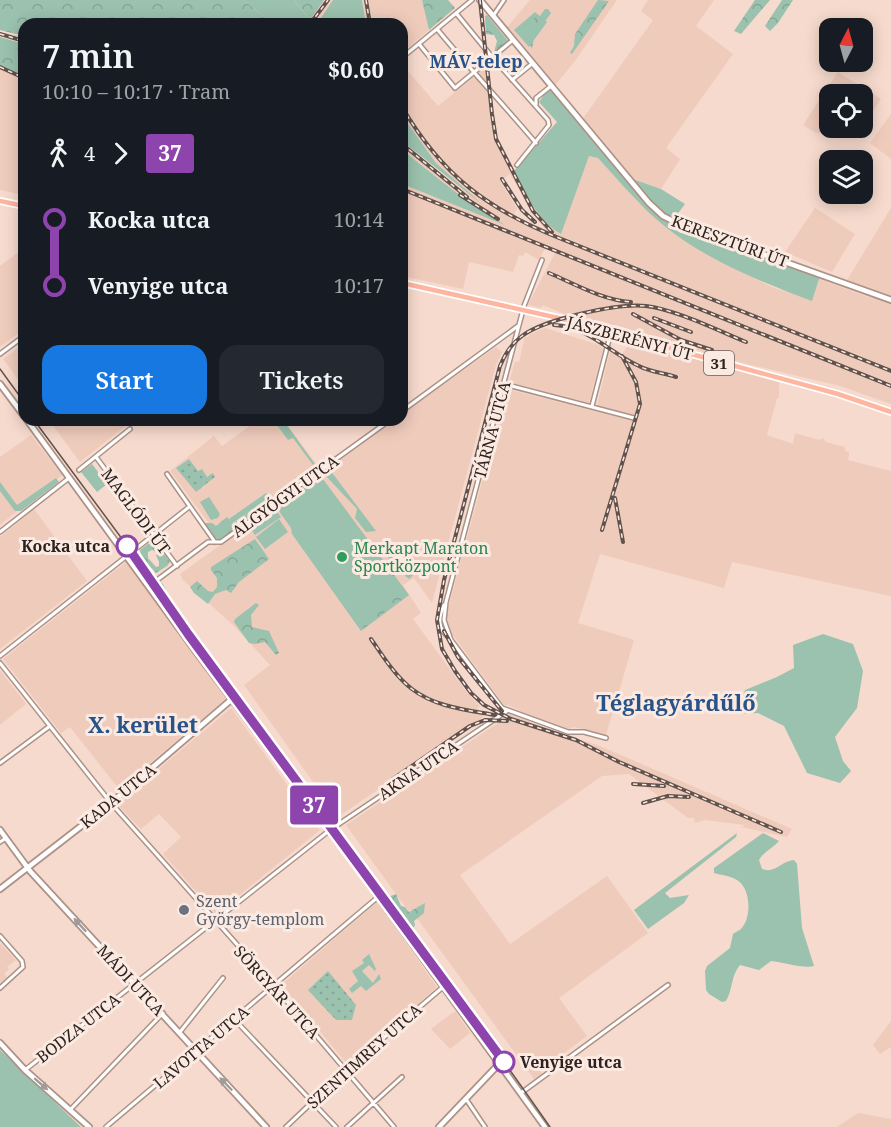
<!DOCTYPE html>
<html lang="en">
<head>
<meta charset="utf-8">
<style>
  body { margin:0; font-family:"Noto Serif",serif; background:#242831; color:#f1f3f6; height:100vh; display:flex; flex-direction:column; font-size:22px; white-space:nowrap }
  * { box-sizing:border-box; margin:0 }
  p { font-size:20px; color:#9ea1a6 }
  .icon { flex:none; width:33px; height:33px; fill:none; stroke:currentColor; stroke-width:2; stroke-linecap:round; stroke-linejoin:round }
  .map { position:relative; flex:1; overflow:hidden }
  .details { position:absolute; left:18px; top:18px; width:390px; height:408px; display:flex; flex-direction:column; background:#171b24; border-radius:18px; box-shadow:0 3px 15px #0003 }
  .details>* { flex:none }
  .badge { padding:0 12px; border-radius:4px; font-size:21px; line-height:39px }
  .needle { width:39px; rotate:6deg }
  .fabs { position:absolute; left:819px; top:18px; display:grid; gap:12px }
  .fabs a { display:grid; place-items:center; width:54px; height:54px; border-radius:12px; background:#171b24; box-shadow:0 3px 15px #0003; font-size:30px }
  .map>.badge { position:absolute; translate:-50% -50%; box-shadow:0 0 0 3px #fff }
  .legs { display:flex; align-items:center; gap:9px; height:66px; padding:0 24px; font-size:20px }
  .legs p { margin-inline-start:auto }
  .overview { display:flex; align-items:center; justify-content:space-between; height:102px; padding:0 24px }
  h1 { font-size:33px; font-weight:600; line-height:45px }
  .button { display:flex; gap:12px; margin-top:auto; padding:12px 24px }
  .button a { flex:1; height:69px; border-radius:18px; background:#1878e1; color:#fff; font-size:24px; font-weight:600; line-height:69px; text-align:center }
  .button a+a { background:#242831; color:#f1f3f6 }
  ul { padding:0 24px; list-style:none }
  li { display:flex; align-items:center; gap:21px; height:66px; font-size:22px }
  li i { display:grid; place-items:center; width:9px; height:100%; margin:0 8px; background:currentColor }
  li i::after { content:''; width:15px; height:15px; margin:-8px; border:4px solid; border-radius:50%; background:#171b24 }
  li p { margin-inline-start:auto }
  li:first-child i { background:linear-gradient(#0000 50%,currentColor 0) }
  li:last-child i { background:linear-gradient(currentColor 50%,#0000 0) }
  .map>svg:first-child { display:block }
  .built { fill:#efcbbc; fill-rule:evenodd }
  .grass { fill:#9bc2ae }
  .forest { fill:url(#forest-crowns) }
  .park { fill:url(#park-dots) }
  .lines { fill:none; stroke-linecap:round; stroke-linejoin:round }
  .street-casing { stroke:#ac9286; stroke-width:6 }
  .secondary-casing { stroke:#ac9286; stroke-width:8 }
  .primary-casing { stroke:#fff; stroke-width:8 }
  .street { stroke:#fff; stroke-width:3 }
  .secondary { stroke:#fff; stroke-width:4.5 }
  .primary { stroke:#ffb6a1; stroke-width:4.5 }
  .tram { stroke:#61524c; stroke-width:1.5 }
  .rail-casing { stroke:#61524c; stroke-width:4 }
  .rail { stroke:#fbeae2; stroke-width:1.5; stroke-dasharray:4.5; stroke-linecap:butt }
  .oneway { fill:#a09c9a }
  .line-1-casing { stroke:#fff; stroke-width:14 }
  .line-1 { stroke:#8e44ad; stroke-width:9 }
  .stop-1-dot { fill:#fff; stroke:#8e44ad; stroke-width:3 }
  .leisure-dot { fill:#2e9e5b; stroke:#fbeae2; stroke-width:2 }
  .worship-dot { fill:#6b7280; stroke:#fbeae2; stroke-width:2 }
  .labels { text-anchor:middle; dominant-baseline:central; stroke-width:6; stroke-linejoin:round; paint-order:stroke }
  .shield { fill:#fbeae2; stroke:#6b5e59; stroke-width:1.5 }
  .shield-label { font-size:15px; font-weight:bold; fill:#2d221e }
  .street-label { font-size:16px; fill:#2d221e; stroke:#fbeae2 }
  .stop-label { font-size:16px; font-weight:bold; fill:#2d221e; stroke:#fbeae2; text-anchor:end }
  .leisure-label { font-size:16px; fill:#27864d; stroke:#fbeae2; text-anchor:start }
  .worship-label { font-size:16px; fill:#5b616d; stroke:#fbeae2; text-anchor:start }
  .neighbourhood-label { font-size:18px; font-weight:bold; fill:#285388; stroke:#fbeae2 }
  .district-label { font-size:22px; font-weight:bold; fill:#285388; stroke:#fbeae2 }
</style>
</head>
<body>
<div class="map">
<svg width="891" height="1127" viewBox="0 0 891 1127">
  <defs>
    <pattern id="forest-crowns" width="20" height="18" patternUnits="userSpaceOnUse" patternTransform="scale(1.5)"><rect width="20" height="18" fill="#9bc2ae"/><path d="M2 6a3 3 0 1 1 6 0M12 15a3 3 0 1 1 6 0" fill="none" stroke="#86a695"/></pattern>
    <pattern id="park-dots" width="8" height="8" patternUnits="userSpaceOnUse" patternTransform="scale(1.5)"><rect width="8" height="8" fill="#9bc2ae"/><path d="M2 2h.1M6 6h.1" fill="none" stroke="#86a695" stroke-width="1.8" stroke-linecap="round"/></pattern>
  </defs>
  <rect width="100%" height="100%" fill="#f6dacd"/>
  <path class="built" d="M324,0h9l-16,24h-11z
    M362,0h60l7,30 -27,23v-29h-36z
    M478,0h4l11,114 5,24 38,72 24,24 29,-78 9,2 40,44 86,61 48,24 40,13 7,-21 57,21 -32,-15 47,-77v196l-51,-18 -89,-21 -189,-52 -19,-8 -2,3 -13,-3 27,-52 -10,-5 -6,12 -14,-8 -2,4 -4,-1 -6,17 -44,-10 -6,27 -61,-13v-92l98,38 -57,-39 -41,-34v-8l44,37 26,18 -36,-33 -34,-48v-56l5,11 31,36 46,-38zM510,174l23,40 12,15 -32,-13 4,-8 -17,-27z
    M530,0h87l-42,61 -22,27 -49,-57z
    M648,0h66l-18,26 37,28 -67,94 14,11 -19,30 -34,-12 -45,-57 71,-100 -12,-9z
    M0,65l24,11v119l-24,-5z
    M838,72l43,27 -18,27 -1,-32h-32v34h31l-5,7 -20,-4 -20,2 -13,-8z
    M891,114v45l-21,-16z
    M815,208l40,26 -23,38 -47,-20z
    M24,248v81l-24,18v-81z
    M545,328l54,17 4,4 -14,54 -80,-21 6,-20h4l6,-25h3l2,-3z
    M630,342l149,39v17h-2l-10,37 26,9 2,-11 24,7 4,-2 3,4 19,5v4l4,1v4l-1,4 43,11v125l-159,-34 -8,26 -124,-34 -22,69 56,17 -28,95 -32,-8 -5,2 -5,-1 -25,-8 -31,-15 -3,1 -53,-72 -6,-18 61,-227 126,32 1,-6 -37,-9 13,-55 10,7z
    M22,345l2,2v40l-21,-28z
    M496,347l6,5 -6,13 -64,238 -18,-25 -11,7 18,28 -8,6 55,75 12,12 -3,2 7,8 -8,8 -6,2 -132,91 -94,-132 26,-20 -37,-40 -50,-45 -3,-6 214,-154h8v-6z
    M49,420h84l-53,42z
    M258,420h26l32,44 -96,74 -50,-67 44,-35 8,10z
    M31,435l31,40 -62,50v-68z
    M34,509l53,72 -87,68v-112z
    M126,562l101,136 -108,91 -49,-62 -9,6 -58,-74z
    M0,670l26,34 -26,21z
    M231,708l89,122 -104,84 -53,-60 18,-17 -22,-23 -18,15 -24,-25z
    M509,713l35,15 56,18 192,83 -5,8 -45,-10 3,-2 -40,-5 -10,3 -1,-5h-6l-59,-44 -27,2 -142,99 50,69 97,-68 41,57 -89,65 28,38 -47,35 2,3 -8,5 -123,-169 -2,1 -11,-14 -52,-72 152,-102z
    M377,902l60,85 -89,78 -67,-80z
    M0,943l16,17 -9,7 2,2 -5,5 4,4 -8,7z
    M455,1011l15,22 -20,16 -19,-20z
    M891,1021v26l-11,7 -7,-9z
    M858,1113l33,6v8h-54z"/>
  <path class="grass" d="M244,0h50l16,20 -4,4h-33z
    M333,0h29l4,24h-49z
    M535,12l12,10 -18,25 -15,-17z
    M553,88l74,89 34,12 24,15 -12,16 157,60 -11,-1 -7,22c-49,-18 -110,-43 -150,-77 -23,-19 -43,-43 -64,-66l-9,-2 -28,78c-24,-14 -35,-40 -47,-63l43,-49 -18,-20 6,-9z
    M402,115l34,48 47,42 -81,-64z
    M402,149c33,28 66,54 103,76l-103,-41z
    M266,420h17l32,44 -2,1 -20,-27 -5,2 -14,-19 -7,4z
    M92,464l15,20 -10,8 -16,-20z
    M330,470l46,61 -10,1 -11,-14 2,-9 -33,-35z
    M320,475l89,120 -48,36 -69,-97 -1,-6 -15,-21z
    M56,478l3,4 -38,29h-6l-15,-20v-9l17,23z
    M266,493l5,5 -39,25 -3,-4z
    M209,497l11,17 -2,4 -7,2 -11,-18z
    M274,508l7,9 -26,18 -6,-8z
    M279,519l9,13 -23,17 -9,-12z
    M158,580c7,3 8,12 12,20 10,16 20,29 33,42l-1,6 -31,-41 -15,-25z
    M823,634l30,10 10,27 -6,37 -22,29 8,24 8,10 -11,12 -33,-10 -23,-47 -26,-13 -21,1 8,-24 32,-13 17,-9 -1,-23z
    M737,833l-1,4 -71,56 5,5 19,-3 -5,8 -36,26 -14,-19z
    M763,833l16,8c-6,7 -16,11 -20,19l3,9c13,5 19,-8 32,-9l3,4 5,64 12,38c-10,3 -31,-4 -43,-5l-12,9 -19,-5c-9,10 -7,24 -14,36l-4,1 -13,-8 -3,-4 -1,-19 2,-5 23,-18 3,-14c2,-2 6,-3 8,-5 11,-11 10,-41 -4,-49 -6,-4 -16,-5 -23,-7v-5z
    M369,954l7,15 -1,2 -6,-6 -7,6 11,12 6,-9 2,5 -15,12 -5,-5 -9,7 -3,-4 9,-8 -6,-10 12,-8 -2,-3z
    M0,1050l81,77h-81z"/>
  <path class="forest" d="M0,0h244l29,24h-249v12l-24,-6z
    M294,0h30l-14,20z
    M422,0h26l7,8 -26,22z
    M598,0l11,1 -37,53 -2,-1 4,-7 1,-12z
    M755,0h15l-29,34 -7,-3z
    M782,0h11l-15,23 -8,8 -5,-5z
    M545,9h3l3,4 -17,24 -2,12 -5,-11 3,-7v-11l10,-4z
    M487,15l22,27 -7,6 -1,9h-4l-3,-5 3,-11 -3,-6 -8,-1 -1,-18z
    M0,37l24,7v32l-24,-11z
    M254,509l4,4 -38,27 -6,-2 -10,-15h8l4,3 11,-9 6,6z
    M255,539l14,20 -30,23 -8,11 -5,-3 -11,4 -7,10 -14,-11 -4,-6 7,-6 11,10 5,1 4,-5v-9l-6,-8v-3z
    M153,540l8,9 -5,3 -4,-2 -4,2v6l8,9 3,-1v-4l-3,-7 6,-4 8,11 -3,4 -11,7 -15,-17 -1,-6z
    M389,549h5l5,3 1,4 15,17 -6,6c-9,-8 -19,-15 -23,-26z
    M390,569l18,26 -44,33 -4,-2 6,-9c12,-3 26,-16 30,-27l-6,-11 -7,-6 2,-3z
    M256,603l3,2 -8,10 1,12 17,4 10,22 -3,2 -11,-13 -10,2 -6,-1 -15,-21 1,-3z
    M396,894l5,12 4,1 4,5 16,-9 -1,10 -10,8 1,4 -3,5 -24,-33z"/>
  <path class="park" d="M189,459l9,12 4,-2 5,8 6,-4 2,4 -19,15 -20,-24z
    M328,971l28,34 -4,15h-16l-28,-30z"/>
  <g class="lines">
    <g class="street-casing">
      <path id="street" d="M456,13l36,44 56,63 1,5 -32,40
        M493,16l11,-16
        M437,29c32,39 66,75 99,114
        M419,44l36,44 58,-48
        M404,56l68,-56
        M512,80l21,-17
        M536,105v-7l15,-12
        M542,260l-18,46 -78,296 -2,18 7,20 51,68 66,24h16l22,6
        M0,354l24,-18
        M504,384l130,34
        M592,406l19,-74
        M402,411l116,-85
        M96,457l81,109
        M79,470l51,-41
        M167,474l48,68
        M0,532l69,-54
        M149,586l59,-44h13l169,-122
        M444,605c-6,13 -7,24 6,33
        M0,656l189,-149
        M0,663l111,140 163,183 120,141
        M0,763l50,-37
        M0,842l6,-4
        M0,936l22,25 1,6 -23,21
        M235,1020l101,107
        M180,1032l43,-54
        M25,1070l305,-240 177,-119
        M521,1093l147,-108
        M466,1099l19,28
        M71,1109l92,-96
        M106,1127l272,-230
        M286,1127l60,-57 97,-83
        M347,1127l55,-50"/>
    </g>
    <g class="secondary-casing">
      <path id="secondary" d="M480,0l169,203 14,13 16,8 212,76
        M0,384l24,32
        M27,420l170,233 128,170 220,304
        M0,830l30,41 236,256
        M0,889l111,-86 121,-104
        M0,1043l25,27 64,57
        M439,1127l60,-63"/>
    </g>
    <g class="primary-casing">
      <path id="primary" d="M0,201l24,5
        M402,283l161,36 275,75 53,18"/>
    </g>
    <use href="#street" class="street"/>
    <use href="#secondary" class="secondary"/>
    <use href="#primary" class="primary"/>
    <path class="tram" d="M0,369l24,33
      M34,420l120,162 9,18c128,176 262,348 387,527"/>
    <g class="rail-casing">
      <path id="rail" d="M366,0l4,24
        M480,0l12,114 4,25 37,72 19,21
        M310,24l18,-24
        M0,34l24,7
        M0,67l24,11
        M402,107c40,68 85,102 157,131l332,133
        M402,144l65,53
        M502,179l20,31 13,12
        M402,189l489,197
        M460,195l38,24
        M549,273c26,11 53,27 82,29
        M633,314l48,26 31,10
        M654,318l37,14
        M554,325c33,1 56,28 85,41 11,6 25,7 37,11
        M746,342c-27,-11 -72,-33 -100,-36 -28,-3 -102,13 -124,30 -11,8 -17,18 -22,30l-56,214 -7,40 5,29 13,22 16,22 13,12 27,14 65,21 43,22 162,70
        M615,498l8,44
        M602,530l38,-126 -4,-22 -14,-26
        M444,631l14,26 44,54
        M371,639c12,17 24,37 41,50 23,18 55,21 83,26
        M393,779l77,-53 15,-6 22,1
        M633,784l31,2
        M643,803l25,-7 21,1"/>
    </g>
    <use href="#rail" class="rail"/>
  </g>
  <defs><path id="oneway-solid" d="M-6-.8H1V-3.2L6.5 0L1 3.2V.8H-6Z" transform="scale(1.5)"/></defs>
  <g class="oneway">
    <use href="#oneway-solid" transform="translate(80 925) rotate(-133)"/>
    <use href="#oneway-solid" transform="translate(41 1084) rotate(41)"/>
    <use href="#oneway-solid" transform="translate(226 1084) rotate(-134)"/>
  </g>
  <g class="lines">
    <g class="line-1-casing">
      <path id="line-1" d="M127,546l61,88 316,428"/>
    </g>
    <use href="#line-1" class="line-1"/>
  </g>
  <g class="stop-1-dot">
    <circle cx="127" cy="546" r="10"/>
    <circle cx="504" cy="1062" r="10"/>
  </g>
  <circle class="leisure-dot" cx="342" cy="557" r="6"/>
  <circle class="worship-dot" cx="184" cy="910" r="6"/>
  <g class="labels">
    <rect class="shield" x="704" y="351" width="30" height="24" rx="4.5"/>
    <g class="shield-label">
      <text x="719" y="363">31</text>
    </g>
    <g class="street-label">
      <text transform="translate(730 241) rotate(20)">KERESZTÚRI ÚT</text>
      <text transform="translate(630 338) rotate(15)">JÁSZBERÉNYI ÚT</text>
      <text transform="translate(492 430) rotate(-75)">TÁRNA UTCA</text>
      <text transform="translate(285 496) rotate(-36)">ALGYÓGYI UTCA</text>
      <text transform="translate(136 511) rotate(53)">MAGLÓDI ÚT</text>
      <text transform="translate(418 770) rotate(-34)">AKNA UTCA</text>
      <text transform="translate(118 796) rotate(-39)">KADA UTCA</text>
      <text transform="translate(131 980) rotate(47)">MÁDI UTCA</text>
      <text transform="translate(277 992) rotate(48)">SÖRGYÁR UTCA</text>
      <text transform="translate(78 1028) rotate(-38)">BODZA UTCA</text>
      <text transform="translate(201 1047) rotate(-40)">LAVOTTA UTCA</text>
      <text transform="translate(364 1056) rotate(-42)">SZENTIMREY UTCA</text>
    </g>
    <g class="stop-label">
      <text x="110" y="546">Kocka utca</text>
      <text x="520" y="1062" text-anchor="start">Venyige utca</text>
    </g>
    <g class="leisure-label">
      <text x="354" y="548">Merkapt Maraton<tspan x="354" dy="18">Sportközpont</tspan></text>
    </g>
    <g class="worship-label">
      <text x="196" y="901">Szent<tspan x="196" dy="18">György-templom</tspan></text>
    </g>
    <g class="neighbourhood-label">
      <text x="476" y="61">MÁV-telep</text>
    </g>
    <g class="district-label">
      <text x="676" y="702">Téglagyárdűlő</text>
      <text x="143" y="724">X. kerület</text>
    </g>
  </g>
</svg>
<div class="fabs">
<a><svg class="needle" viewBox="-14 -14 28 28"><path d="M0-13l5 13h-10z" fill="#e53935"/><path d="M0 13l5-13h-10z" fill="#9ea1a6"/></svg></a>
<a><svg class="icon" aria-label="locate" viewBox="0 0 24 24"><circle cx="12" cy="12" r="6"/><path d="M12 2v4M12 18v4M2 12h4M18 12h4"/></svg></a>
<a><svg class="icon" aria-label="layers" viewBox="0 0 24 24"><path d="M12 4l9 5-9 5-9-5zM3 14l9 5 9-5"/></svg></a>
</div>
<b class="badge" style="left:314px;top:805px;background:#8e44ad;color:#fff">37</b>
<section class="details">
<div class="overview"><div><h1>7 min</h1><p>10:10 – 10:17 · Tram</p></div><b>$0.60</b></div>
<div class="legs"><svg class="icon" aria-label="walk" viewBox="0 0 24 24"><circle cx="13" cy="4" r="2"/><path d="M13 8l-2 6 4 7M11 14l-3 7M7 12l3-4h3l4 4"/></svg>4<svg class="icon" aria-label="forward" viewBox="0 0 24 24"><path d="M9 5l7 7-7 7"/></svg><b class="badge" style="background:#8e44ad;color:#fff">37</b></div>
<ul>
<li><i style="color:#8e44ad"></i><b>Kocka utca</b><p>10:14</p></li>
<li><i style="color:#8e44ad"></i><b>Venyige utca</b><p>10:17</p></li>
</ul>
<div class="button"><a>Start</a><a>Tickets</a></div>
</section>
</div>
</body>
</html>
